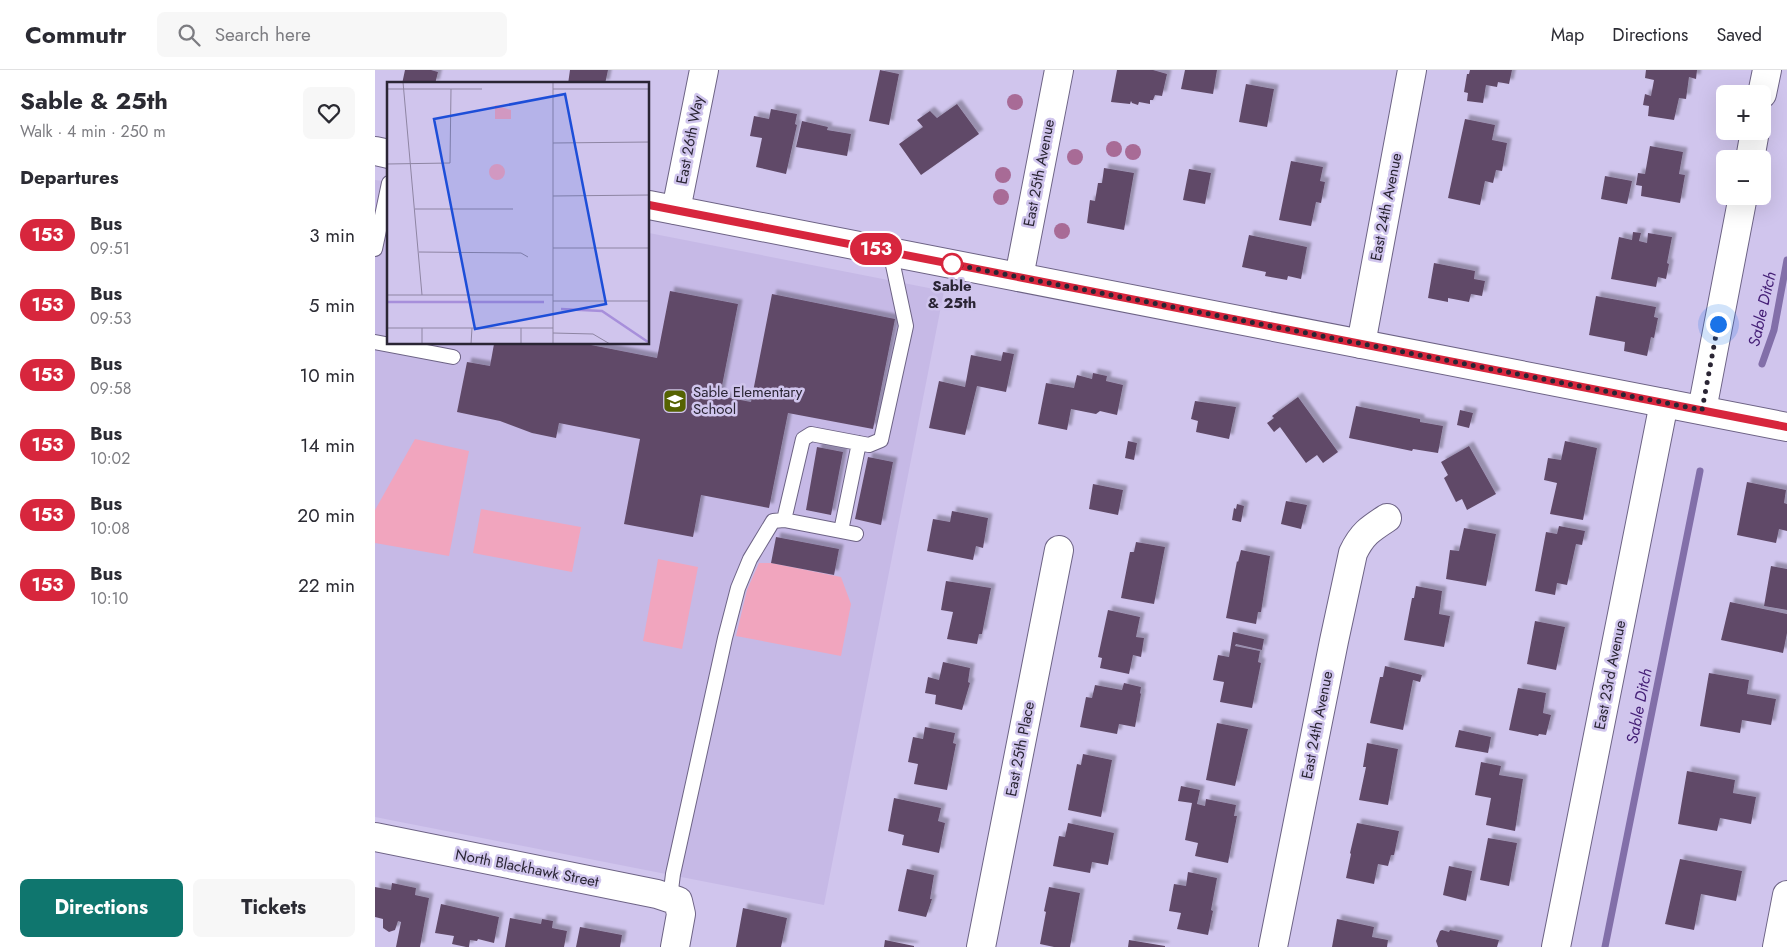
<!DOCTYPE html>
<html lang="en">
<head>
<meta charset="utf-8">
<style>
  body { margin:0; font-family:Jost,sans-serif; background:#f7f7f7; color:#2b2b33; height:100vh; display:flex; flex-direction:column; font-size:19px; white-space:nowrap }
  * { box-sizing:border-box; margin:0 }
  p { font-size:16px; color:#7c7c81 }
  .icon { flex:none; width:28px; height:28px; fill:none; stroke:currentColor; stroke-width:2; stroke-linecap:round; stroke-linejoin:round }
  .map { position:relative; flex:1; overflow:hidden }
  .side { display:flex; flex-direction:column; background:#fff; width:375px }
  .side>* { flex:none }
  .badge { padding:0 10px; border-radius:16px; font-size:18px; line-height:32px }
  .tools { position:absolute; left:1341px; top:15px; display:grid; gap:10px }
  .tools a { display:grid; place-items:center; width:55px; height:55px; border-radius:8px; background:#fff; box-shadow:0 5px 20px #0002; font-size:25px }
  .you { position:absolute; width:25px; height:25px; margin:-12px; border:4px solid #fff; border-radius:50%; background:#1a73e8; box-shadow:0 0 0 8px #1a73e833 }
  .map>.badge { position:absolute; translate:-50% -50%; box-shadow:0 0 0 2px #fff }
  h2 { padding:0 20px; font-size:19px; line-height:45px }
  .round { display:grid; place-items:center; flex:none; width:52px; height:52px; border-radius:8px; background:#f7f7f7 }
  .headline { display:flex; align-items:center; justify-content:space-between; height:85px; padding:0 20px }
  h1 { font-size:24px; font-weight:700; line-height:38px }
  .primary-button { display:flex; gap:10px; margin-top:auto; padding:10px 20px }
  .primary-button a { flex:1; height:58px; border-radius:8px; background:#0f766e; color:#fff; font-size:20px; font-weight:700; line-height:58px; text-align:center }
  .primary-button a+a { background:#f7f7f7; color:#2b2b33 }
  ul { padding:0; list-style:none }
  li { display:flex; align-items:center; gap:15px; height:70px; padding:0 20px }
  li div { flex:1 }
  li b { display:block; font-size:19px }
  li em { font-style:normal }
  li .badge { min-width:55px; font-weight:700; text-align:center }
  header { display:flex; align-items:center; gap:30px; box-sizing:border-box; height:70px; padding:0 25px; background:#fff; border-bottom:1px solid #e1e1e2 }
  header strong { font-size:24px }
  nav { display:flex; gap:28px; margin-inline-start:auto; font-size:18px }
  .search { width:350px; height:45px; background:#f7f7f7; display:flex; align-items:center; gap:12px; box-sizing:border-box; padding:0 18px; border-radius:8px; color:#7c7c81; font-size:19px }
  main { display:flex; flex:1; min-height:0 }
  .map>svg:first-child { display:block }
  .built { fill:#c6b9e6 }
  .green { fill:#f1a5be }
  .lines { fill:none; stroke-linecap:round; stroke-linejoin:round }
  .stream { stroke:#826fa9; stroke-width:7 }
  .building { fill:#604a67; filter:url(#shadow) }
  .service-casing { stroke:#6d6385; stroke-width:16 }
  .minor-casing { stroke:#6d6385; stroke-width:30 }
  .tertiary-casing { stroke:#6d6385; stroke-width:30 }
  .service { stroke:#fff; stroke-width:14 }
  .minor { stroke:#fff; stroke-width:28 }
  .tertiary { stroke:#fff; stroke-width:28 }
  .tree { fill:#a86b96 }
  .line-casing { stroke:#fff; stroke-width:11 }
  .line { stroke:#d7263d; stroke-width:8 }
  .walk { stroke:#2a2534; stroke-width:5; stroke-dasharray:0 9 }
  .stop-dot { fill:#fff; stroke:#d7263d; stroke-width:2.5 }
  .labels { text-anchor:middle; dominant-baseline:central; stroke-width:5; stroke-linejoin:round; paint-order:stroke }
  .street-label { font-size:15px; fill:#2a2534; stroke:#d0c5ed }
  .stop-label { font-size:15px; font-weight:bold; fill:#2a2534; stroke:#d0c5ed }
  .poi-label { font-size:15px; fill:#2a2534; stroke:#d0c5ed; text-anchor:start }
  .water-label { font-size:16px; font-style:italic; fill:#431d75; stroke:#d0c5ed }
  .inset-river { fill:none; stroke:#a78fdb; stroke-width:2.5 }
  .inset-road { fill:none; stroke:#8e85a3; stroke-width:1 }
  .view { fill:#1d4ed8; fill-opacity:0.15; stroke:#1d4ed8; stroke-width:2.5 }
  .inset-edge { fill:none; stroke:#2a2534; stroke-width:2.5 }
</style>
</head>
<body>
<header>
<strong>Commutr</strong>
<div class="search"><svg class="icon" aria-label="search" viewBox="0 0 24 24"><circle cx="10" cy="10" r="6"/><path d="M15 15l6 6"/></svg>Search here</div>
<nav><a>Map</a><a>Directions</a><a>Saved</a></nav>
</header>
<main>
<section class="side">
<div class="headline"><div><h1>Sable &amp; 25th</h1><p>Walk · 4 min · 250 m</p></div><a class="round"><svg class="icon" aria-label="heart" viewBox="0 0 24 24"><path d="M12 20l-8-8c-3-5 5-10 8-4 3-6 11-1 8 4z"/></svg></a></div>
<h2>Departures</h2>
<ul>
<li><span class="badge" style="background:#d7263d;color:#fff">153</span><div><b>Bus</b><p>09:51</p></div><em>3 min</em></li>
<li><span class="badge" style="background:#d7263d;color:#fff">153</span><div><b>Bus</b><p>09:53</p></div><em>5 min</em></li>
<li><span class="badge" style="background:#d7263d;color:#fff">153</span><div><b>Bus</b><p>09:58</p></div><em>10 min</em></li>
<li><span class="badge" style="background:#d7263d;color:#fff">153</span><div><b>Bus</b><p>10:02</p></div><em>14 min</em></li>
<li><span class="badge" style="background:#d7263d;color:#fff">153</span><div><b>Bus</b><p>10:08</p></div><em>20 min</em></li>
<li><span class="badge" style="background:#d7263d;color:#fff">153</span><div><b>Bus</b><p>10:10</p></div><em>22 min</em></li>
</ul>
<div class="primary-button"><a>Directions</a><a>Tickets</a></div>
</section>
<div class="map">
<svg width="1412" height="877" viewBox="0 0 1412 877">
  <defs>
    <filter id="shadow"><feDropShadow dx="4.5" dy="-4.5" stdDeviation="1" flood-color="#0004"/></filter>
  </defs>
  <rect width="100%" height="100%" fill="#d0c5ed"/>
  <path class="built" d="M0,110l14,2v162h260v-111l295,58 -120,614 -449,-88z"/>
  <path class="green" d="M40,369l54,12 -20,105 -74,-13v-33z
    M106,439l100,18 -9,45 -99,-19z
    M283,489l40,8 -16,82 -39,-8z
    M384,493h12l70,14 10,27 -10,52 -105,-20 11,-46z"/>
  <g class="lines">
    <path class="stream" d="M1387,294l12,-34 13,-70
      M1230,877l95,-476"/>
  </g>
  <path class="building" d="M30,0h26l7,2 -3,12h-33z
    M195,0h38l-3,14h-37z
    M505,0l19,4 -10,51 -20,-4z
    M742,0h36l14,4 -5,22 -7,-1 -2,5h-3v4l-11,-2 -1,3 -6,-2 -1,-2 -1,3 -19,-2z
    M810,0h32l-4,24 -32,-5z
    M1095,0h42l-3,14 -11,-2 -1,5 -11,-2 -3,18 -16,-2 1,-8 -4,-1 3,-18h2z
    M1271,0h51l-1,9 -7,-2 -3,22 -7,-1 -5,22 -26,-4 1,-10 -6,-1 2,-11 6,2 3,-16 -9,-2z
    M871,14l28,5 -7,38 -28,-5z
    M582,34l22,30 -58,41 -22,-31 24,-17 -6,-7 13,-9 7,7z
    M396,39l26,5 -2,10 2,1 -11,49 -30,-7 6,-29 -12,-2 4,-20 15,3z
    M1090,49l30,6 -3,15 15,3 -5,28 -6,-1 -3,13 -8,-2 -5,24 -32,-7z
    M427,51l26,6 -1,3 24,4 -4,22 -51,-9z
    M1275,76l33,6 -4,22 6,1 -5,28 -39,-7 1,-10 -6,-1 2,-12 7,1z
    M916,91l32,6 -3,14 5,1 -4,21 -5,-1 -5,24 -32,-6z
    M729,98l30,5 -10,57 -37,-7 3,-23 5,1 3,-18h4z
    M814,99l22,4 -6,31 -22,-4z
    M1230,106l27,5 -5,23 -26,-5z
    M1258,162l8,1 -2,8 8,2 1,-10 24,4 -5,26 2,1 -3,15 -8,-2 -2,10 -45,-8 8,-42 13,3z
    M874,165l58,12 -6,32 -13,-3 -1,4 -22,-4 1,-4 -24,-5z
    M1059,193l41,8 -1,8 11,2 -3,15 -11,-2 -2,8 -21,-4v4l-20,-4z
    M295,221l68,13 -18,92 31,6 21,-108 123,25 -22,110 -85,-16 -19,95 -68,-13 -8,42 -69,-13 16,-85 -81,-16 -3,15 -24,-5 -32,-12 -43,-9 10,-50 23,4 4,-22h92l71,14z
    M1221,226l60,11 -2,10 4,1 -4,20 -3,-1 -4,19 -23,-5 1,-9 -36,-7z
    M628,282l11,2 -8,38 -29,-6 -12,49 -36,-7 10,-47 26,6 6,-32 30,6z
    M718,303l14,3 -1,5 17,4 -6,30 -17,-4 -4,3 -25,-5 -4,21 -29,-6 8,-41 28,5 3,-13 15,4z
    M923,327l40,55 -15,11 -6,-8 -11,8 -26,-36 -6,5 -7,-9 7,-5 -2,-2z
    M820,331l41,6 -7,32 -33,-7 2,-11 -7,-2z
    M981,336l64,13v3l23,4 -5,27 -25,-4 -1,2 -63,-13z
    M1085,340l13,3 -4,15 -12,-3z
    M753,371l9,2 -3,17 -9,-2z
    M1190,371l32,7 -14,72 -33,-6 7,-31 -13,-3 4,-22 13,2z
    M1094,376l27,48 -29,16 -5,-11 -6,3 -12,-24 4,-3 -7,-13z
    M442,377l26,5 -12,63 -25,-5z
    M493,387l25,5 -12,63 -26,-6z
    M1372,412l39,8 -2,13 3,1v27l-8,-2 -3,14 -39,-8z
    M718,414l30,6 -5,25 -29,-6z
    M911,431l21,4 -6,24 -20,-5z
    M862,434l7,2 -3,16 -9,-2 2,-12 2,1z
    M577,441l36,7 -5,30 -7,-2 -3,14 -46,-9 6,-32 17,3z
    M1184,456l26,5 -3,14 -6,-1 -9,41 -10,-2 -2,12 -20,-4 11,-59 11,2z
    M1089,458l32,6 -10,52 -40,-7 4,-29 9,1z
    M401,467l63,12 -5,26 -63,-12z
    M761,472l29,5 -11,57 -33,-6 9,-46h4z
    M866,480l29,6 -9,56h-3l-2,12 -30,-6 11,-57 1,1z
    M1396,496l16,3v41l-23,-4z
    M571,511l45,7 -9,46h-3l-2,10 -30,-5 6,-27 -12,-2z
    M1041,516l26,5 -3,23 11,2 -6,31 -40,-7 8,-42h2z
    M1355,532l57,12v19l-4,20 -62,-13z
    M733,540l32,7 -4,20 8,1 -3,19 -8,-2 -4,19 -29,-6 2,-10 -4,-1z
    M1160,551l30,6 -9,43 -29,-6z
    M858,562l31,7 -2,11 -26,-6 -1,2 25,5 -2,11 3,1 -9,45 -32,-6 4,-20 -11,-2 5,-25 11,2z
    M568,592l27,6 -2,14 2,1 -8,27 -27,-6 1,-9 -11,-2 3,-16 11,3z
    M1010,596l37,9 -2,7 -7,-2 -10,50 -33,-7 10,-46h3z
    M1334,603l40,7 -2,14 29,5 -5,26 -29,-5 -2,13 -40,-7z
    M749,613l17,4 -1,6 1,1 -6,33 -16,-3 -2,10 -37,-7 6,-30 6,1 3,-13 27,5z
    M1143,618l28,5 -3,20 8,2 -5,20 -7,-1 -1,2 -29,-6z
    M842,653l31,6 -13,57 -29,-6z
    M550,657l30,6 -2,10 3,1 -9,46 -33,-6 4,-20 -10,-2 5,-25 10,2z
    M1084,660l32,7 -3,16 -33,-6z
    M992,673l31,6 -10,56 -29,-5 7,-33h-3z
    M708,684l29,6 -11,57 -33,-7 9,-46 4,1z
    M1106,692l20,4 -2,9 24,4 -8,52 -29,-6 5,-27 -16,-3z
    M1312,701l48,9 -2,13 23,4 -5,27 -31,-6 -3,13 -39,-7z
    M806,716l19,4 -3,14 8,2 1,-7 30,6 -2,11h3l-9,47 -33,-7 3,-13 -13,-3 7,-37 -14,-2z
    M519,728l47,10 -3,13 7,2 -6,30 -37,-8 2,-10 -16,-4z
    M693,753l46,10 -6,32 -16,-3 -2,11 -37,-7 6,-30 6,1z
    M982,753l42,8 -5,24h-3l-3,11 -10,-2 -4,20 -28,-6 5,-24 -1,-1z
    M1113,768l29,5 -8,43 -29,-6z
    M1305,789l62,12 -6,30 -35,-7 -7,36 -29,-6z
    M1074,796l23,5 -6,30 -23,-6z
    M532,799l27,6 -4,24h2l-6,18 -28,-6z
    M813,802l29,6 -6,32 2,1 -5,24 -31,-6 4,-16 -12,-2 5,-27 12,2z
    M17,813l24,5 -1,7 14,3 -9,49h-24l5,-25 -3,-1 -3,9 -6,2 -6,-4v-9l-8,-2v-30l16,3z
    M674,817l31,6 -10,54h-16l-14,-3 6,-32 -2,-1z
    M66,834l58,13 -5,26 -16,-4 -1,2 -7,-1 -1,7h-3l-14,-3 2,-8 -19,-3z
    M368,838l44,10 -6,29h-45z
    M135,848l31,6 1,-5 11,2 -1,7 15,3 -3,16h-59z
    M962,849l37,8 -2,10 16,3 -1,7h-55z
    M205,857l42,8 -2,12h-44z
    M1067,860l7,2 1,-2 49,10 -2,7h-59l-2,-6 4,-10z
    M510,870l29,6v1h-30z
    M754,870l36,6v1h-37z"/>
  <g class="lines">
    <g class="service-casing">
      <path id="service" d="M0,179l14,-66
        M0,272l78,15
        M409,450l19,-81 8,-5 58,11 12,-5 25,-114 -16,-75
        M466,461l18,-88
        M295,828l3,-24 52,-236 13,-50 12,-29 23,-38 11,-1 72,14"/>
    </g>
    <g class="minor-casing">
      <path id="minor" d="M1387,24l5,-24
        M1375,89l5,-28
        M301,140l28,-140
        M644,207l40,-207
        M986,274l51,-274
        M1327,340l41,-214
        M0,767l282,57 21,7 3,13 -6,33
        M606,877l78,-397
        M898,877l61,-306 19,-88c9,-19 17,-24 34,-35
        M1181,877l108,-544
        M1402,877l10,-52"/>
    </g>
    <g class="tertiary-casing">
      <path id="tertiary" d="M0,81l14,3
        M274,135l1138,222"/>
    </g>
    <use href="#service" class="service"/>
    <use href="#minor" class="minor"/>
    <use href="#tertiary" class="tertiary"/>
  </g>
  <g class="tree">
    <circle cx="640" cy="32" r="8"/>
    <circle cx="739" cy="79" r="8"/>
    <circle cx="758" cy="82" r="8"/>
    <circle cx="700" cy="87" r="8"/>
    <circle cx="628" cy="105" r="8"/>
    <circle cx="626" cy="127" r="8"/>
    <circle cx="687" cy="161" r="8"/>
  </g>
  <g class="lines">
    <g class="line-casing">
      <path id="line" d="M274,135l1138,222"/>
    </g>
    <use href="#line" class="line"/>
    <path class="walk" d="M577,194l750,146 16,-86"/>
  </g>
  <defs>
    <g id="school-square" transform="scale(1.25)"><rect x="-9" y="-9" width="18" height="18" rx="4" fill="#556202" stroke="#d0c5ed"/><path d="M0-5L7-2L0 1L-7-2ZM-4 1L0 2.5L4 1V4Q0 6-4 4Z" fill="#fff"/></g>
  </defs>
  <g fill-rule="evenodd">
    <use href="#school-square" x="300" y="331"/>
  </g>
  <circle class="stop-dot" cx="577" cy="194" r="10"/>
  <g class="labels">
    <g class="street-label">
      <text transform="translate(315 70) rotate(-79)">East 26th Way</text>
      <text transform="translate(664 103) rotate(-79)">East 25th Avenue</text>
      <text transform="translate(1011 137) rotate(-79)">East 24th Avenue</text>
      <text transform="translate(1235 605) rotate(-79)">East 23rd Avenue</text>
      <text transform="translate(942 655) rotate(-79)">East 24th Avenue</text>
      <text transform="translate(645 679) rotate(-79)">East 25th Place</text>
      <text transform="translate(152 798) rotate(11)">North Blackhawk Street</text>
    </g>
    <g class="stop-label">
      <text x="577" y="216">Sable<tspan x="577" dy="17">&amp; 25th</tspan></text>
    </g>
    <g class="poi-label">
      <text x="318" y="322">Sable Elementary<tspan x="318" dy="17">School</tspan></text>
    </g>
    <g class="water-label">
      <text transform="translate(1387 239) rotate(-77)">Sable Ditch</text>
      <text transform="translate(1264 636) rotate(-79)">Sable Ditch</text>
    </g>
  </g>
  <g transform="translate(12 12)">
    <rect width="262" height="262" fill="#d0c5ed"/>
    <path d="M108,23l16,5v9h-16zM102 90a8 8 0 1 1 16 0a8 8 0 1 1-16 0Z" fill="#f1a5be"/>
    <path class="inset-river" d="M0,220h157M174,227l41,2 46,31"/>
    <path class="inset-road" d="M16,0l19,213M0,7h95M166,7h97M166,61l97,-1M0,82l63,-1 1,-74M166,114l97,-1M28,127h98M166,166h97M32,170l102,1 7,4M0,213h166M166,219h97M0,246h166M35,246v16M166,251l40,1 17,10M84,262l1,-16M134,262v-16M166,262v-262"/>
    <path class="view" d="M178,12l41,210 -131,25 -41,-210z"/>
    <rect width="262" height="262" class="inset-edge"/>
  </g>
</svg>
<div class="tools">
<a>+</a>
<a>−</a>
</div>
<div class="you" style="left:1343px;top:254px"></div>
<b class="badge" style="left:501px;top:179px;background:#d7263d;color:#fff">153</b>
</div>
</main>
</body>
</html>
